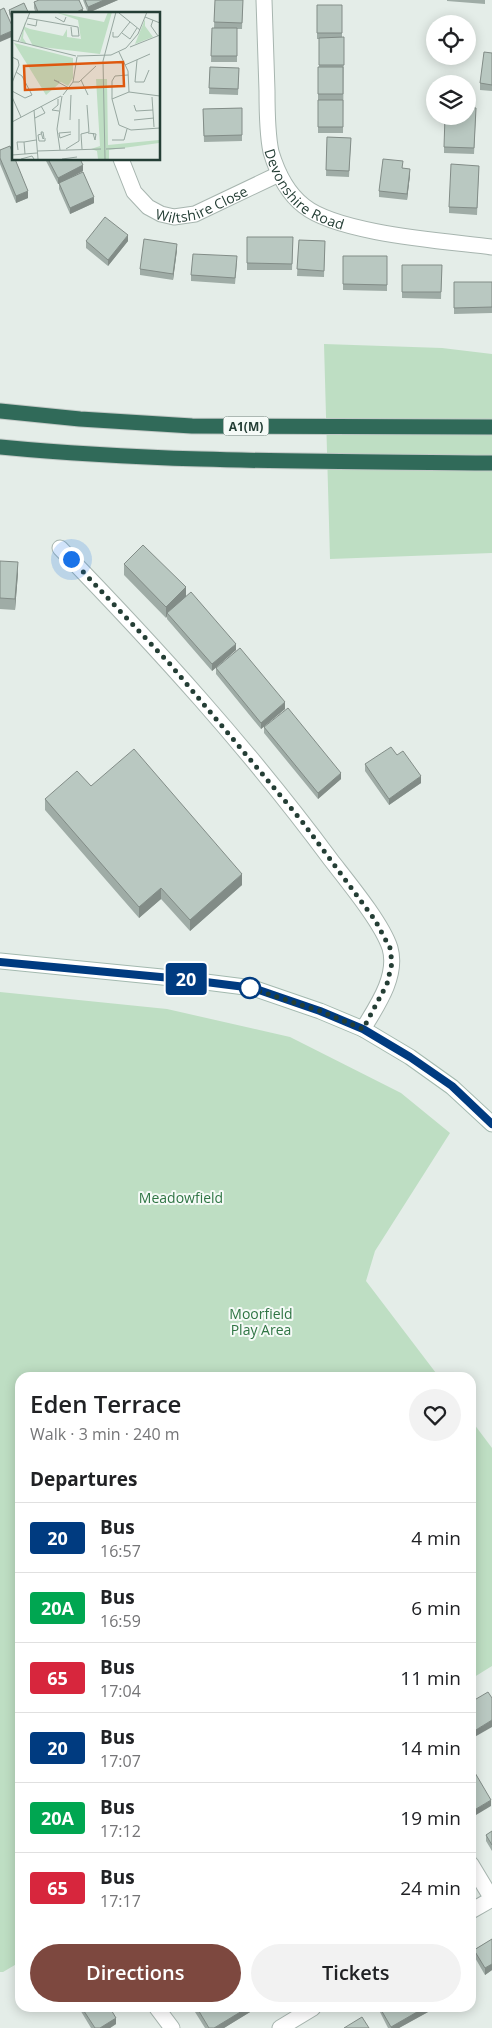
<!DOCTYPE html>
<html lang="en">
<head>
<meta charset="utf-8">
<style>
  body { margin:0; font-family:"Open Sans",sans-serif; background:#f2f2f2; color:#202124; height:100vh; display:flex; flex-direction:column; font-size:19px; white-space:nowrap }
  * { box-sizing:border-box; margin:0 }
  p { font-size:16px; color:#757577 }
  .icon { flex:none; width:28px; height:28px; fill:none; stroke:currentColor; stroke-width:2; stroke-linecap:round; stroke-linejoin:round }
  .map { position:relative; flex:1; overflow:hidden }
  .side { position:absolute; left:15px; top:1372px; width:461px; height:640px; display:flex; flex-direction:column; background:#fff; border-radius:15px; box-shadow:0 2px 12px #0003 }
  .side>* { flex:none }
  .badge { padding:0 10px; border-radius:4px; font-size:18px; line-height:32px }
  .controls { position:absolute; left:426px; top:15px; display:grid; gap:10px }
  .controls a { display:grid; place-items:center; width:50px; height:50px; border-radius:50%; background:#fff; box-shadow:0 2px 12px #0003; font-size:25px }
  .you { position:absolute; width:25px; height:25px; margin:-12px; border:4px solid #fff; border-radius:50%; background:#1a73e8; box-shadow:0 0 0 8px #1a73e833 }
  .map>.badge { position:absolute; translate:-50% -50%; box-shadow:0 0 0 2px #fff }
  h2 { padding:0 15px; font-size:19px; line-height:45px }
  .round { display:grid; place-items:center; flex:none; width:52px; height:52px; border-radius:26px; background:#f2f2f2 }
  .summary { display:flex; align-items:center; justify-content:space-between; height:85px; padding:0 15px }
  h1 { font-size:24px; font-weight:600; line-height:38px }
  .cta { display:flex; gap:10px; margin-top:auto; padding:10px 15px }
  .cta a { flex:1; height:58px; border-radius:30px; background:#7d483f; color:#fff; font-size:20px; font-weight:600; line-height:58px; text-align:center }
  .cta a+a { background:#f2f2f2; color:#202124 }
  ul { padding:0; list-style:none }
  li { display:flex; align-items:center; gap:15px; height:70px; padding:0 15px; border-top:1px solid #e0e0e0 }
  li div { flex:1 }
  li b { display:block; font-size:19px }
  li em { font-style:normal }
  li .badge { min-width:55px; font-weight:700; text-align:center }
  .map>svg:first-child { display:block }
  .green { fill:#bedec3 }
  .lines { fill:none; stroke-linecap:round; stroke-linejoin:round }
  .street-casing { stroke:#a7b5af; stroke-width:17 }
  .secondary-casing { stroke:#a3b9af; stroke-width:17 }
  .highway-casing { stroke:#c2c9c6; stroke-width:17 }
  .street { stroke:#fff; stroke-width:15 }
  .secondary { stroke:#fff; stroke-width:15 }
  .highway { stroke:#306a59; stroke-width:15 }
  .wall { fill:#9faca6 }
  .shaded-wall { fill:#828c87 }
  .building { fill:#b9c8c1; stroke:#828c87 }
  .line-casing { stroke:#fff; stroke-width:11 }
  .line { stroke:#003b80; stroke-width:8 }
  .walk { stroke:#243e35; stroke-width:5; stroke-dasharray:0 9 }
  .stop-dot { fill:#fff; stroke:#003b80; stroke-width:2.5 }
  .labels { text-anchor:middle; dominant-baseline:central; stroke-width:4; stroke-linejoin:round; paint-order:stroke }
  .shield { fill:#f5faf7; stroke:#63766f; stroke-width:1 }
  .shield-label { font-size:12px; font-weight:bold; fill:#243e35 }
  .street-label { font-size:14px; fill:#243e35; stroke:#f5faf7 }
  .park-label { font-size:14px; fill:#2f7544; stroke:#f5faf7 }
  .inset-road { fill:none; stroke:#97a7a0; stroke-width:1 }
  .view { fill:#de580e; fill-opacity:0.15; stroke:#de580e; stroke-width:2.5 }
  .inset-edge { fill:none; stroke:#243e35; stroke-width:2.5 }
</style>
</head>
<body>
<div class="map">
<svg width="492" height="2028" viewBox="0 0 492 2028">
  <rect width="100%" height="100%" fill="#e4ede8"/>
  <path class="green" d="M324,344l118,4 50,6v199l-162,6z
    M0,992l167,17 123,28 111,56 49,40 -75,118 -9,30 73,96 -419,1v584l-17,10h-3z
    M471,1420l21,28v218l-21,13z"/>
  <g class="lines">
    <g class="street-casing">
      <g id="street">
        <path id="s1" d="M264,0c1,30 2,61 3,91 0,20 0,42 4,61 6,20 16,41 33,54 35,28 142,35 188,41"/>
        <path id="s2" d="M121,159l13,33 14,15 13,7 13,3 21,-3 84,-40"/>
        <path d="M60,548c96,99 189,201 271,312 17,22 51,63 59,88 8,28 -13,58 -27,81"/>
        <path d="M471,1864l21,35"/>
        <path d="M471,1911l21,-12"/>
        <path d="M157,2008l15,20"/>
        <path d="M280,2028l33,-20"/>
      </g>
    </g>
    <g class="secondary-casing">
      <path id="secondary" d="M0,961l182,18 71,9 67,23 43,18 47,28 42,30 40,37"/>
    </g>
    <g class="highway-casing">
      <path id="highway" d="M0,411l80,8 112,7 300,1
        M0,447c164,16 328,14 492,16"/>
    </g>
    <use href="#street" class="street"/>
    <use href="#secondary" class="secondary"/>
    <use href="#highway" class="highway"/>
  </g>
  <path class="wall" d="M83,0h35l-30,13z
    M215,0h28l-1,29h-5v33h-26l1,-34h2z
    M447,0h38v4l-38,-3z
    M34,2l49,12h-47l-2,-6z
    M317,5h25v33l2,-1 -1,96h-25v-66h1v-28h-2z
    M9,10l5,4v11l-5,-11z
    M492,53v38l-12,-1v-7z
    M210,67l29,1 -1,27 -29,-1z
    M242,108v33l-38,1 -1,-33z
    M476,114l-2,40 -30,-1v-6z
    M327,137l24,1 -2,39 -23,-1z
    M0,150l28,48 -12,5 -16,-39z
    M45,159h35l3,12 -7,4 18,28 -24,11 -11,-25v-5h-1z
    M479,166l-2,49 -28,-2v-6z
    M403,168l7,7 -3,25 -28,-3v-6z
    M247,237h46l-1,33h-45z
    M299,240l26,1 -1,36 -27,-1z
    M86,241h42l-20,25 -22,-18z
    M177,250l-4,30 -33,-5v-6z
    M387,256v35l-44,-1v-6z
    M237,263l-2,21 -44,-3v-6z
    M402,265h40l-1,34 -39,-1z
    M454,282h38v31l-38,1z
    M0,561l18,12 -3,37 -15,-1z
    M124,564l62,33 50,53 -24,21 -45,-52v-3l-1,2 -42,-43z
    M216,668l69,41 -24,20 -45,-55z
    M264,727l77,52 -23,20 -54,-66z
    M397,755l24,28 -32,22 -24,-34v-7z
    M91,786l151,99 -52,46 -29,-32 -22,19 -94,-108v-11z
    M492,1831v20l-6,-10v-6z
    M492,1939v31l-7,5 -11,-19v-6z
    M79,2008h31l6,16 -6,4h-19z
    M195,2008h60v1l-31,19h-19l-10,-16z
    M380,2008h48v4l-29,16h-11l-8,-16z"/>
  <path class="shaded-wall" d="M104,0h14l-30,13v-6z
    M83,9v5h-11z
    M14,30v6l-14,6v-6z
    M83,165v6l-25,13v-6z
    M410,169v6l-3,25v-6z
    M28,191v7l-12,5v-7z
    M94,197v6l-24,11v-6z
    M128,235v6l-20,25v-6z
    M177,244v6l-4,30v-6z
    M18,562v11l-3,37v-11z
    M186,587v11l-19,15v3l-1,2v-11z
    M236,644v6l-24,21v-7z
    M285,702v7l-24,20v-6z
    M341,773v6l-23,20v-6z
    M421,776v7l-32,22v-6z
    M242,874v11l-52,46v-11z
    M161,888v11l-22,19v-11z
    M492,1720v7l-21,12v-6z
    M491,1800v6l-20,12v-6z
    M492,1964v6l-7,5v-7z
    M247,2008h8v1l-31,19h-10z
    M424,2008h4v4l-29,16h-8v-1z
    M116,2018v6l-6,4h-10z"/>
  <path class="building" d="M39,0h40l4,9 -11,5h-33l-5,-12z
    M85,0h19l-16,7z
    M215,0h28l-1,23 -28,-1z
    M24,3l5,11h-15v8l-5,-12z
    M317,5h25v28h-25z
    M4,8l10,22 -14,6v-26z
    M212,28h25v28h-26z
    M344,37v28h-25v-27z
    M484,52l8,1v32l-12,-2z
    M210,67l29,1 -1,21 -29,-1z
    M318,67h25v27h-25z
    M318,100h25v27h-25z
    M468,107l8,1 -2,40 -30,-1 1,-31h23z
    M242,108v27l-38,1 -1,-27z
    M327,137l24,1 -2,33 -23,-1z
    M10,146l4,10v3h1l13,32 -12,5 -16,-38v-8z
    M48,159h32l3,6 -25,13z
    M383,159l20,2 -1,7 8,1 -3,25 -28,-3z
    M451,164l28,2 -2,42 -28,-1z
    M83,172l11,25 -24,11 -11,-25z
    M105,217l23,18 -20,25 -22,-19z
    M247,237h46l-1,27 -45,-1z
    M144,239l33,5 -4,30 -33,-5z
    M299,240l26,1 -1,30 -27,-2z
    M193,254l44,2 -2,22 -44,-3z
    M343,256h44v29l-44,-1z
    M402,265h40l-1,27h-39z
    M454,282h38v25l-38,1z
    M143,545l43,42 -20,20 -42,-43z
    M0,561l18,1 -3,37 -15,-1z
    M191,592l45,52 -24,20 -45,-51z
    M240,648l45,54 -24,21 -45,-55z
    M288,708l53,65 -23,20 -54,-66z
    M391,747l6,8 6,-4 18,25 -32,23 -24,-35z
    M134,749l108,125 -52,46 -29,-32 -22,19 -94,-108 32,-28 14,15z
    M488,1692l4,6v22l-21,13v-31z
    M471,1766l20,34 -20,12z
    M492,1831v14l-6,-10z
    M492,1939v25l-7,4 -11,-18z
    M82,2008h28l6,10 -16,10h-5z
    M197,2008h50l-33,20h-5z
    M380,2008h44l-33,19z
    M362,2017l7,11h-25z"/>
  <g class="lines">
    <g class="line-casing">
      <path id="line" d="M0,962l182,17 71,9 67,23 43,18 47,28 42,29 40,38"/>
    </g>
    <use href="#line" class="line"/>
    <path class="walk" d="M71,559l98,104 132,157 74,100 15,28 2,15 -5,21 -24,45 -43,-18 -70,-23"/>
  </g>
  <circle class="stop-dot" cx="250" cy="988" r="10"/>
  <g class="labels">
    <rect class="shield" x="223.5" y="416.5" width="45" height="19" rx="4"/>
    <g class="shield-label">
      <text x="246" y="426">A1(M)</text>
    </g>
    <g class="street-label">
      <text stroke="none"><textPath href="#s1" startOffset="205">Devonshire Road</textPath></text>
      <text stroke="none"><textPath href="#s2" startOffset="114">Wiltshire Close</textPath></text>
    </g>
    <g class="park-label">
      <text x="181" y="1197">Meadowfield</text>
      <text x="261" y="1313">Moorfield<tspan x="261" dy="16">Play Area</tspan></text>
    </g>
  </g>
  <g transform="translate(12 12)">
    <rect width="148" height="148" fill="#e4ede8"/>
    <path d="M43,0l49,10 4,-10h4l-12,42 -67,-8 -9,-17 -1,9 4,6 -7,-3 5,-19v5l5,2 33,7 4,-7v12v-4l14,2 -3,-19zM133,7v7l8,11 -18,7zM2,31l59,15v20l-5,8 -7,-4 -15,13zM84,67h11l1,66 51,-5v3l-50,7v9h-11l-1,-8 -6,-2 9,-3z" fill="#bedec3"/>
    <path class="inset-road" d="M107,1l21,17M43,5l9,5 2,-5M133,5l15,6M15,6l51,9 1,9h-7l-1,-9M141,8l-2,6 7,10M15,12l9,2 1,-6M101,20v5h5l12,-15M110,21l8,6 7,-11M0,28l64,16M6,30l12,-30M118,35l30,-12M107,40l9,19 1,21 31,4M65,44l34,-1 15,-7 12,-14 9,-22M0,45l6,3 1,5 -7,18M125,48l-2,22h9l5,-12M113,53l25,-11M116,63l-13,1 -3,5v18l7,26 12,5 29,-2M69,68l7,15M47,70l-5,-2 15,8M61,70h6l17,-16M0,79l13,7 7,-3 -10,-19 -6,-4M51,83l10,-13 4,-25M0,85l9,20M140,85l2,30M46,87v6l-6,5 7,1M100,87l17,-7M122,93l2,6 17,-1M22,98l4,49M23,106l10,-5 -4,-7M58,108l1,-25M122,108l20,-2M0,110l49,-26M29,120h2l1,6 -1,1zM59,120l-12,1 1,5 11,-4M76,121l8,1 -1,6 -2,-7M29,122l-3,1 1,6h6v-3M100,128h12l3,-11M54,137l13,-8v-22M70,137l-1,-15 8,-2 -2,-27M94,137l19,-1M6,138l-1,-8h7M48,138l-3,-21 5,-33M25,139l64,-2M13,142l-1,-12 12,-2M0,143l25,-2M9,147l11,-3 2,3M50,147l15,-2M93,147l-2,-98 13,-49"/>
    <path class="view" d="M111,50l1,24 -99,4 -1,-24z"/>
    <rect width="148" height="148" class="inset-edge"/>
  </g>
</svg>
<div class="controls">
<a><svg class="icon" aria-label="locate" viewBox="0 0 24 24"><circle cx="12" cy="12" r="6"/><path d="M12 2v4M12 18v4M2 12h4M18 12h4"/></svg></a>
<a><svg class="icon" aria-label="layers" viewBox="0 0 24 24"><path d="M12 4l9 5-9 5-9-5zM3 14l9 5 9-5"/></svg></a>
</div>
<div class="you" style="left:71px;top:559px"></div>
<b class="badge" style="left:186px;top:979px;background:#003b80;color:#fff">20</b>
<section class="side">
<div class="summary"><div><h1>Eden Terrace</h1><p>Walk · 3 min · 240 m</p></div><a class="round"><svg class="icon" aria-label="heart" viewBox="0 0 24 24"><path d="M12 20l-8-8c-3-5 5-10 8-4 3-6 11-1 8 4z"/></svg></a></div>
<h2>Departures</h2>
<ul>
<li><span class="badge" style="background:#003b80;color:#fff">20</span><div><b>Bus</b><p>16:57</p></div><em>4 min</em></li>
<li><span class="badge" style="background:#00a651;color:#fff">20A</span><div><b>Bus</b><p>16:59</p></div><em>6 min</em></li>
<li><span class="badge" style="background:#d7263d;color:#fff">65</span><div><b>Bus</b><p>17:04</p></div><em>11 min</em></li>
<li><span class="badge" style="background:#003b80;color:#fff">20</span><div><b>Bus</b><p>17:07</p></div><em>14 min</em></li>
<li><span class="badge" style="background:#00a651;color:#fff">20A</span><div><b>Bus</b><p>17:12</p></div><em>19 min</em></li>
<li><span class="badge" style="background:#d7263d;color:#fff">65</span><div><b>Bus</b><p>17:17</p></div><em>24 min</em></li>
</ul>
<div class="cta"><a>Directions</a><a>Tickets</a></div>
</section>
</div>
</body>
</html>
